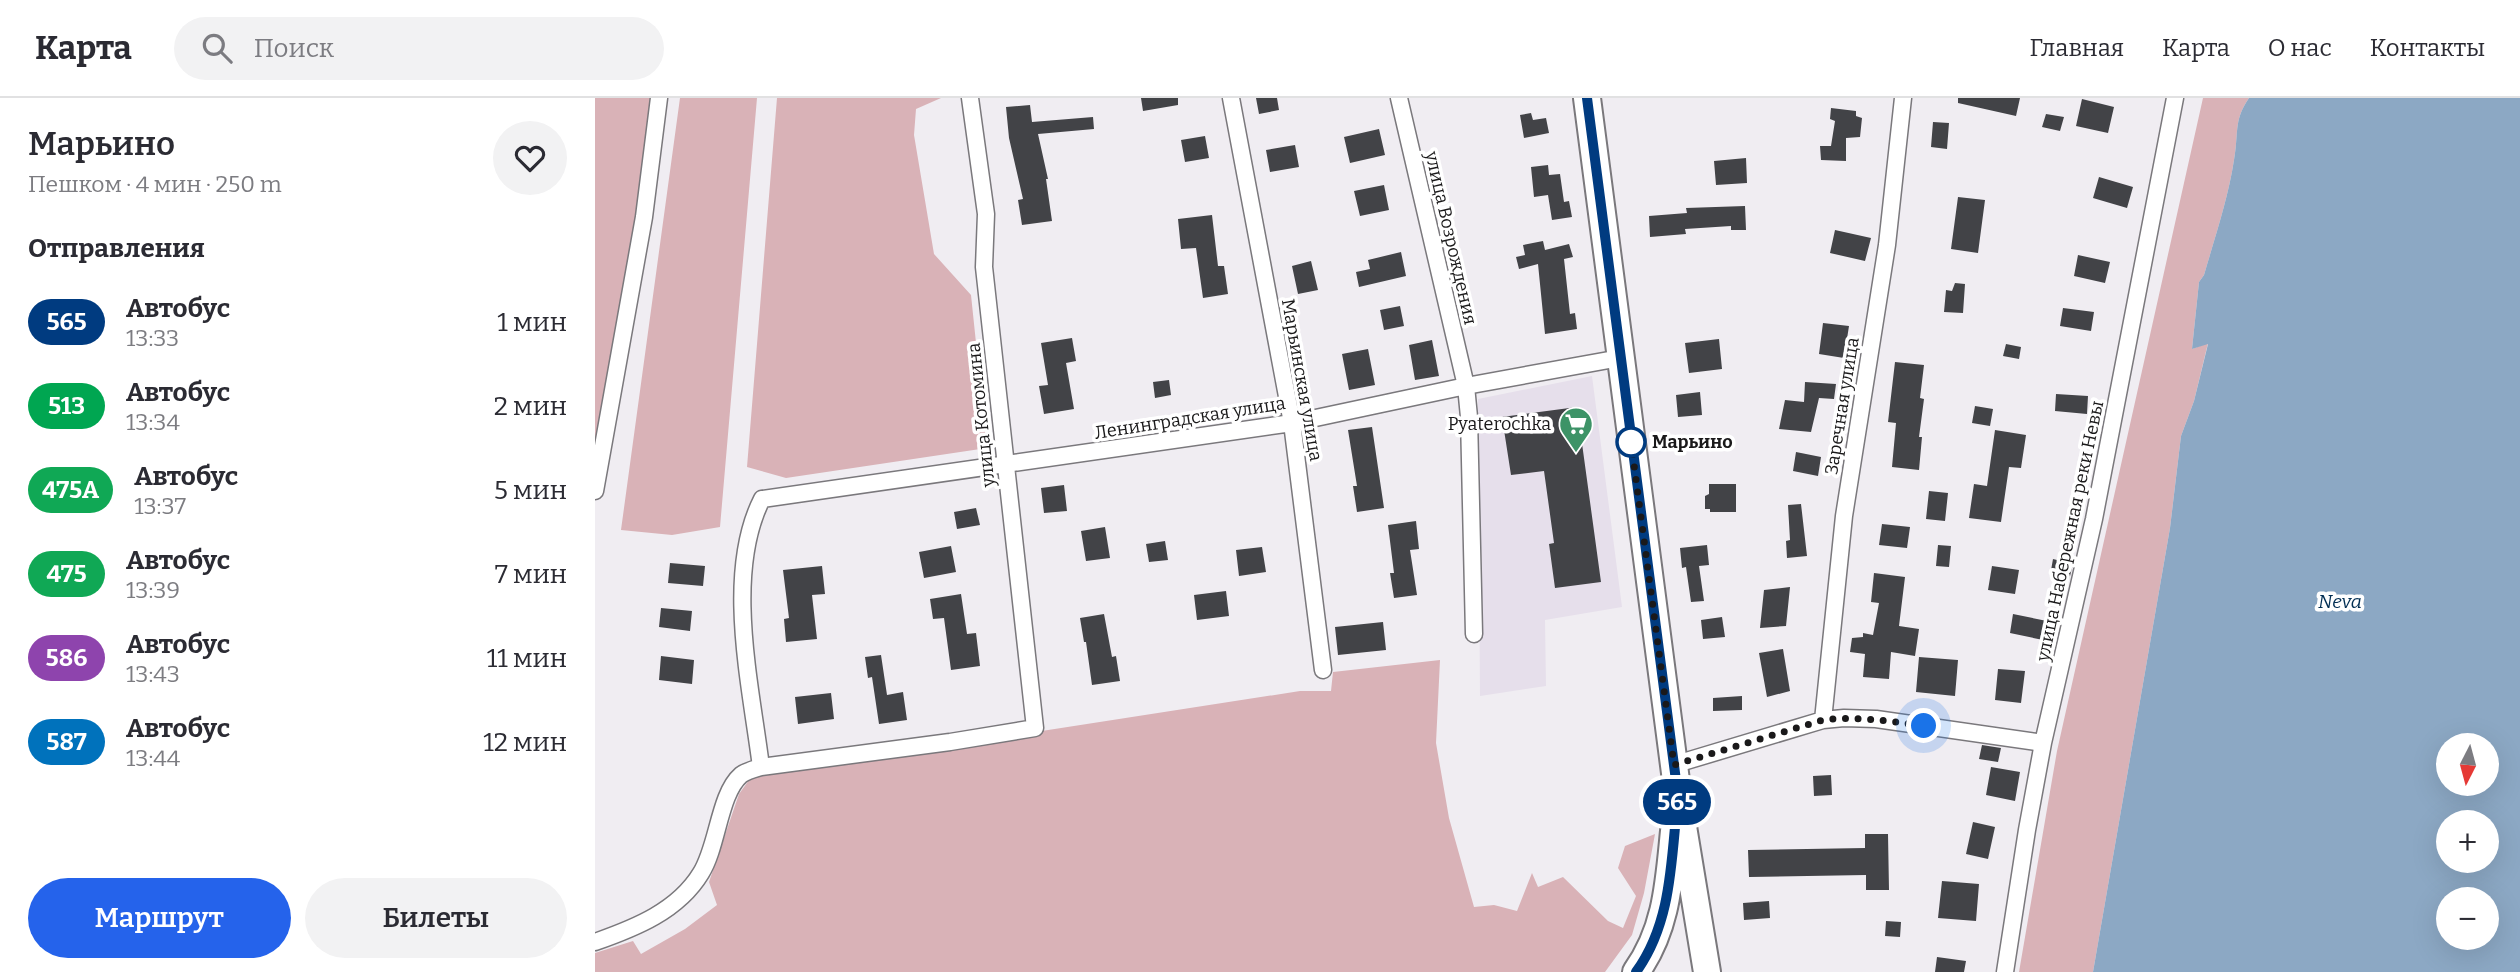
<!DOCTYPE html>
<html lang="ru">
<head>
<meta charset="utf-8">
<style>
  body { margin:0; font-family:Bitter,serif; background:#f2f2f3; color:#2b2b33; height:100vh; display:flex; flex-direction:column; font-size:26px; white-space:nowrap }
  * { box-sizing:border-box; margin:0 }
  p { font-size:23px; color:#7c7c81 }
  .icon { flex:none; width:38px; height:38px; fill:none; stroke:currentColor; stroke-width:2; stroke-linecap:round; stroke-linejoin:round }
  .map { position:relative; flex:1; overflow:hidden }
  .side { display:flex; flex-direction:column; background:#fff; width:595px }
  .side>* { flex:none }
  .badge { padding:0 14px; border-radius:23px; font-size:24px; line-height:46px }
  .needle { width:46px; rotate:186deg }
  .tools { position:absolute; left:1841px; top:635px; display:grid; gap:14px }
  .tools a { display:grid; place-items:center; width:63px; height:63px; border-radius:50%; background:#fff; box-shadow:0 7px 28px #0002; font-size:35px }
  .you { position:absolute; width:35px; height:35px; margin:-18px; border:5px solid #fff; border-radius:50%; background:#1a73e8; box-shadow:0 0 0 10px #1a73e833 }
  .map>.badge { position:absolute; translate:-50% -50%; box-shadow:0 0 0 4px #fff }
  h2 { padding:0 28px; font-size:26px; line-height:63px }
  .round { display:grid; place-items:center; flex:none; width:74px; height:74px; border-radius:37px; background:#f2f2f3 }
  .head { display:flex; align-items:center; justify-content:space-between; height:119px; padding:0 28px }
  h1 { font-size:33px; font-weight:600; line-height:52px }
  .primary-button { display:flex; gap:14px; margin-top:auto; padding:14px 28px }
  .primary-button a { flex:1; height:80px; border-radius:42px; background:#2563eb; color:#fff; font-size:28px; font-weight:600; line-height:80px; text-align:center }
  .primary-button a+a { background:#f2f2f3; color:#2b2b33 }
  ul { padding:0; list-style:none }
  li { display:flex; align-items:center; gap:21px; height:84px; padding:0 28px }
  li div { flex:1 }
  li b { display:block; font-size:26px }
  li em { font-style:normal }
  li .badge { min-width:77px; font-weight:700; text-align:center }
  header { display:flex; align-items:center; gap:42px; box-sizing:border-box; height:98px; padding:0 35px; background:#fff; border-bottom:2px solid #e1e1e2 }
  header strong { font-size:33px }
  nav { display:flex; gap:38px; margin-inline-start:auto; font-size:24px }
  .search { width:490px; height:63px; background:#f2f2f3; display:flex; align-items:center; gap:18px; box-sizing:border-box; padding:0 24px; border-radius:38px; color:#7c7c81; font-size:26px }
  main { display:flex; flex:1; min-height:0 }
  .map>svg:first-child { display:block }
  .built { fill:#e6dfeb }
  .green { fill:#d9b2b7 }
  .water { fill:#8ca8c4; fill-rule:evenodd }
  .building { fill:#424347 }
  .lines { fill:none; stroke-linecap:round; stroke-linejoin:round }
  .minor-casing { stroke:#7a787c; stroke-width:19 }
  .primary-casing { stroke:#7a787c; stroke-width:30 }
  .minor { stroke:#fff; stroke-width:16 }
  .primary { stroke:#fff; stroke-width:26 }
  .line-casing { stroke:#fff; stroke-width:16 }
  .line { stroke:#003b80; stroke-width:10 }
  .walk { stroke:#1a191a; stroke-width:7; stroke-dasharray:0 12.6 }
  .stop-dot { fill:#fff; stroke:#003b80; stroke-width:3.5 }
  .labels { text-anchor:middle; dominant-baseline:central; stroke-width:7; stroke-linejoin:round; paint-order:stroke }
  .street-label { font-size:18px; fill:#1a191a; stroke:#fff }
  .poi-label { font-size:18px; fill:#1a191a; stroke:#fff; text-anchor:end }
  .stop-label { font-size:18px; font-weight:bold; fill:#1a191a; stroke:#fff; text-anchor:start }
  .water-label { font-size:19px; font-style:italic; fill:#012e53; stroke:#fff }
</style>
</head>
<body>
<header>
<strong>Карта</strong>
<div class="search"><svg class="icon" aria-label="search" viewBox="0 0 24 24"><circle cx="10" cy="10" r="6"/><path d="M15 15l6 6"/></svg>Поиск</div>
<nav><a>Главная</a><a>Карта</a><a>О нас</a><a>Контакты</a></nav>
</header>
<main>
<section class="side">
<div class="head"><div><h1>Марьино</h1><p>Пешком · 4 мин · 250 m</p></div><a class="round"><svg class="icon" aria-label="heart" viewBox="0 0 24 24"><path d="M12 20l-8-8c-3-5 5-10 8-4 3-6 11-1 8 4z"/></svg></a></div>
<h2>Отправления</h2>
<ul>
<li><span class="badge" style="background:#003b80;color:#fff">565</span><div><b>Автобус</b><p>13:33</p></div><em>1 мин</em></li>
<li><span class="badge" style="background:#00a651;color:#fff">513</span><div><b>Автобус</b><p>13:34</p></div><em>2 мин</em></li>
<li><span class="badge" style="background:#10a855;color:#fff">475А</span><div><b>Автобус</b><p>13:37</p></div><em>5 мин</em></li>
<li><span class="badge" style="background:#10a855;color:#fff">475</span><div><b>Автобус</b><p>13:39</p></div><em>7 мин</em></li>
<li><span class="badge" style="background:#8e44ad;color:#fff">586</span><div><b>Автобус</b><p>13:43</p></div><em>11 мин</em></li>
<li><span class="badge" style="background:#0072bc;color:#fff">587</span><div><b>Автобус</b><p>13:44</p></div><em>12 мин</em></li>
</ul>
<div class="primary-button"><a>Маршрут</a><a>Билеты</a></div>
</section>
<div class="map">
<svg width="1925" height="874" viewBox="0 0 1925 874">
  <rect width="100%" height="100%" fill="#f0edf2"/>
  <path class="built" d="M997,278l30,231 -77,13 1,66 -66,10 -2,-297z"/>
  <path class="green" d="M0,0h59l-16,117 -43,233z
    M85,0h77l-37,429 -48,8 -51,-5z
    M182,0h164l-25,11 -2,26 20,119 37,41 16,153 -201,30 -39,-11z
    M1608,0h46c-16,23 -10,36 -15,62 -6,39 -19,77 -30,115l-5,7 -7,67 16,-6 -14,58 -13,35 -11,92 -77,444h-74l38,-221z
    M845,562l-4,83 13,75 25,89 20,-2 23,6 15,-38 6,14 25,-10 45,44 15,7 13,-32 -18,-28 7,-22 30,-12 -11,59 -12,42 -27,37h-1010v-19l38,-12 8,13 44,-25 32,-24 -8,-23 30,-88 13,-18 548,-85h31l2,-19z"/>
  <path class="water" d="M1654,0h271v874h-427l77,-444 11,-92 13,-35 14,-57 -16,5 7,-67 5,-7c11,-38 24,-76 30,-115 5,-26 -1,-39 15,-62zM1853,648h39v38h-39zM1853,724h39v39h-39zM1853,802h39v38h-39z"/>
  <path class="building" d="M546,0h37v7l-35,6z
    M661,0h21l2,12 -20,4z
    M1363,0h62l-4,18 -58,-13z
    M1487,1l32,8 -6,26 -32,-7z
    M435,7l2,17 61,-5 1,12 -56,5 10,45h-2l6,42 -30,4 -4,-25 5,-1 -14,-61 -3,-31z
    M1236,10l25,3v5l6,2 -2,19 -14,1v23l-25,-1 -1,-14h11l4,-25 -5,-2z
    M936,15l2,7 13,-2 3,15 -25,5 -4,-23z
    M1451,16l18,3 -4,14 -18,-4z
    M1338,24l16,1 -2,26 -16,-2z
    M784,31l6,26 -35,8 -6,-26z
    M610,38l4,22 -24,4 -4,-22z
    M700,47l4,22 -29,5 -4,-22z
    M1151,60l1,25 -31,2 -2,-24z
    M953,67l1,10 11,-1 4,28 5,-1 3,16 -20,3 -4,-25 -14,2 -3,-30z
    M1504,79l34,10 -6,21 -34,-10z
    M789,87l5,25 -29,6 -6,-25z
    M1363,99l27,3 -7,53 -27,-4z
    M1150,108l1,24h-15v-4l-46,3 1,5 -36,3 -1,-21 38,-3 -1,-5z
    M617,117l6,51h6l4,28 -25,4 -7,-50 -15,1 -3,-30z
    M1240,132l36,8 -6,23 -35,-8z
    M948,143l2,9 24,-6 4,13 -9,2 6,55 5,-1 2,16 -32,5 -7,-70 -19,5 -3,-12 9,-2 -2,-10z
    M806,154l5,24 -47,11 -3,-15 14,-3 -2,-9z
    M1483,157l32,7 -5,21 -31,-7z
    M716,163l7,29 -20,4 -6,-28z
    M1360,185l10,1 -2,29 -19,-1 2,-22 6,1z
    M805,208l4,20 -20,4 -4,-20z
    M1468,210l31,4 -3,19 -31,-5z
    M1228,225l26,3 -5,32 -25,-4z
    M477,240l4,23 -10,2 8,46 -30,5 -5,-28 9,-1 -7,-42z
    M1124,241l3,30 -33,4 -4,-30z
    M837,242l7,36 -24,4 -6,-35z
    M1411,246l15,3 -2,12 -16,-3z
    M773,251l7,36 -26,5 -7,-36z
    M1300,264l29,3 -4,33 4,1 -5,38h3l-3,33 -27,-3 4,-44 -8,-1z
    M574,282l2,15 -16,3 -2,-16z
    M1210,284l31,2 -2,15 -15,-1 -8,34 -32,-3 6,-29 19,2z
    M1105,294l2,23 -24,2 -2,-22z
    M1461,296l32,2 -1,18 -32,-3z
    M1380,308l18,3 -3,17 -18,-3z
    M982,309l24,175 -46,6 -6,-44 5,-1 -10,-72 -33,4 -9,-58z
    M777,329l12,81 -27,4 -4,-26h4l-9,-56z
    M1400,332l31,5 -5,33 -12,-1 -8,55 -32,-4 5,-34 13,2z
    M1201,354l25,5 -3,19 -25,-5z
    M1114,386h27v28h-26v-3h-5v-13l4,-2z
    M469,387l3,26 -23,2 -3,-25z
    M1334,393l19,2 -3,28 -19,-2z
    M1206,406l6,52 -20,2 -1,-17 4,-1 -2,-35z
    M381,410l4,17 -23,4 -3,-17z
    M821,423l3,28 -9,1 7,45 -23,3 -4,-25h4l-6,-48z
    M1287,426l28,3 -3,21 -28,-3z
    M510,429l5,31 -24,3 -5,-30z
    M570,443l3,19 -19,2 -3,-18z
    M1112,447l2,20 -10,1 5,35 -13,1 -5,-35 -4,1 -2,-20z
    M1343,447l13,1 -2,21 -13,-1z
    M356,448l5,26 -32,6 -5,-26z
    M667,449l4,25 -27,4 -3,-26z
    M1458,461l20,5 -4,16 -19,-4z
    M75,465l35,3 -2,20 -35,-3z
    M227,468l3,28 -13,1 5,44 -31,3 -2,-23 5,-1 -6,-48z
    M1397,468l27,4 -4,24 -27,-4z
    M1279,475l31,4 -6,49 20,3 -4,27 -24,-4 -2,27 -26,-2 2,-23 -15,-2 2,-14 11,-1v-4l10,2 6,-32 -8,-1z
    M1195,489l-4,39 -26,2 4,-38z
    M631,493l3,25 -32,4 -3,-25z
    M366,496l6,40 9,-1 4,33 -29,4 -7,-52 -11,1 -3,-20z
    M66,510l31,3 -2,20 -31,-4z
    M509,516l8,43 4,-1 4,25 -28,4 -6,-43h-2l-4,-24z
    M1418,516l34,7 -4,19 -33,-7z
    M1127,519l3,20 -22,2 -2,-19z
    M788,524l3,28 -48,5 -3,-28z
    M1188,551l7,42 -23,6 -8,-44z
    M286,557l6,40 16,-3 4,28 -28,4 -7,-47 -4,1 -3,-21z
    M66,558l33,4 -2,24 -33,-4z
    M1324,559l39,3 -3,36 -39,-4z
    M1403,571l27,2 -4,32 -26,-3z
    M236,595l3,26 -36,5 -3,-27z
    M1147,598v14l-29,1v-13z
    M1387,647l19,3 -3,14 -19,-3z
    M1396,669l29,5 -5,29 -29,-6z
    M1236,677l1,20 -18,1 -1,-20z
    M1378,724l22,5 -7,32 -22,-5z
    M1270,736h23l1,56h-23v-15l-117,2 -1,-27 117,-2z
    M1347,783l37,3 -3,37 -38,-3z
    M1174,803l1,17 -26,2 -1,-17z
    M1291,823l15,1 -1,15 -15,-1z
    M1342,859l29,4 -2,11h-29z"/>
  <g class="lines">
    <g class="minor-casing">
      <path id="minor" d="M636,0l61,325 31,247
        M804,0l67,288 3,31 5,217
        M0,393l49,-274 15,-119
        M1228,622l21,-204 43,-271 16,-147
        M1078,667l150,-45 21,-2 32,1 167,24
        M166,669c-10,-81 -37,-193 1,-268l530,-76 174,-37 154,-28
        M0,844c40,-14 83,-31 106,-69 17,-27 18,-79 40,-98 5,-4 13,-6 20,-8l189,-25 85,-14 -51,-461 2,-53 -16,-116
        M1410,874l22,-142 16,-87 51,-224 81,-421"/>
    </g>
    <g class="primary-casing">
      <path id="primary" d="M992,0l91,698 29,176
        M1041,874c31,-43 33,-91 38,-141"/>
    </g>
    <use href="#minor" class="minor"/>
    <use href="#primary" class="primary"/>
  </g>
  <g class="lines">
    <g class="line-casing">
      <path id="line" d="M992,0l91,698c-7,61 -5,125 -42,176"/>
    </g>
    <use href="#line" class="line"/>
    <path class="walk" d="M1036,344l43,323 149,-45c34,-4 67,1 101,6"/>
  </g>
  <defs>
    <g id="supermarket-pin" transform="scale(1.75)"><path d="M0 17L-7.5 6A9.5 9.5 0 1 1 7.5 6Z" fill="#3d9367" stroke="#fff"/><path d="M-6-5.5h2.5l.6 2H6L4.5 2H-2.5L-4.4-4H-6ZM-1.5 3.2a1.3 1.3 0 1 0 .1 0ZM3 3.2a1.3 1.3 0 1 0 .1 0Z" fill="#fff"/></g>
  </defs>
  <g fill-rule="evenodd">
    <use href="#supermarket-pin" x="981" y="326"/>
  </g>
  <circle class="stop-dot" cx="1036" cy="344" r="14"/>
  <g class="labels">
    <g class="street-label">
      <text transform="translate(856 140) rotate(77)">улица Возрождения</text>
      <text transform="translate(707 282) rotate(80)">Марьинская улица</text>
      <text transform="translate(1247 308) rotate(-81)">Заречная улица</text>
      <text transform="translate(386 317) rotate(-96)">улица Котомина</text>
      <text transform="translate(595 320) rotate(-9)">Ленинградская улица</text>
      <text transform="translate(1475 433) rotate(-78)">улица Набережная реки Невы</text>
    </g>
    <g class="poi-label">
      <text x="956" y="326">Pyaterochka</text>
    </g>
    <g class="stop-label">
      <text x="1057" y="344">Марьино</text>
    </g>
    <g class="water-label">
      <text x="1745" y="503">Neva</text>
    </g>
  </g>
</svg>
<div class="tools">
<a><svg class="needle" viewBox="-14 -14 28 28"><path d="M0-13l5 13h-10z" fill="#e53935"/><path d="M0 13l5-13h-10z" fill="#7c7c81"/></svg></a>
<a>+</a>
<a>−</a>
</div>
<div class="you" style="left:1329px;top:628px"></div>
<b class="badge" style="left:1082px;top:704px;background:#003b80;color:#fff">565</b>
</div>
</main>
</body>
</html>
